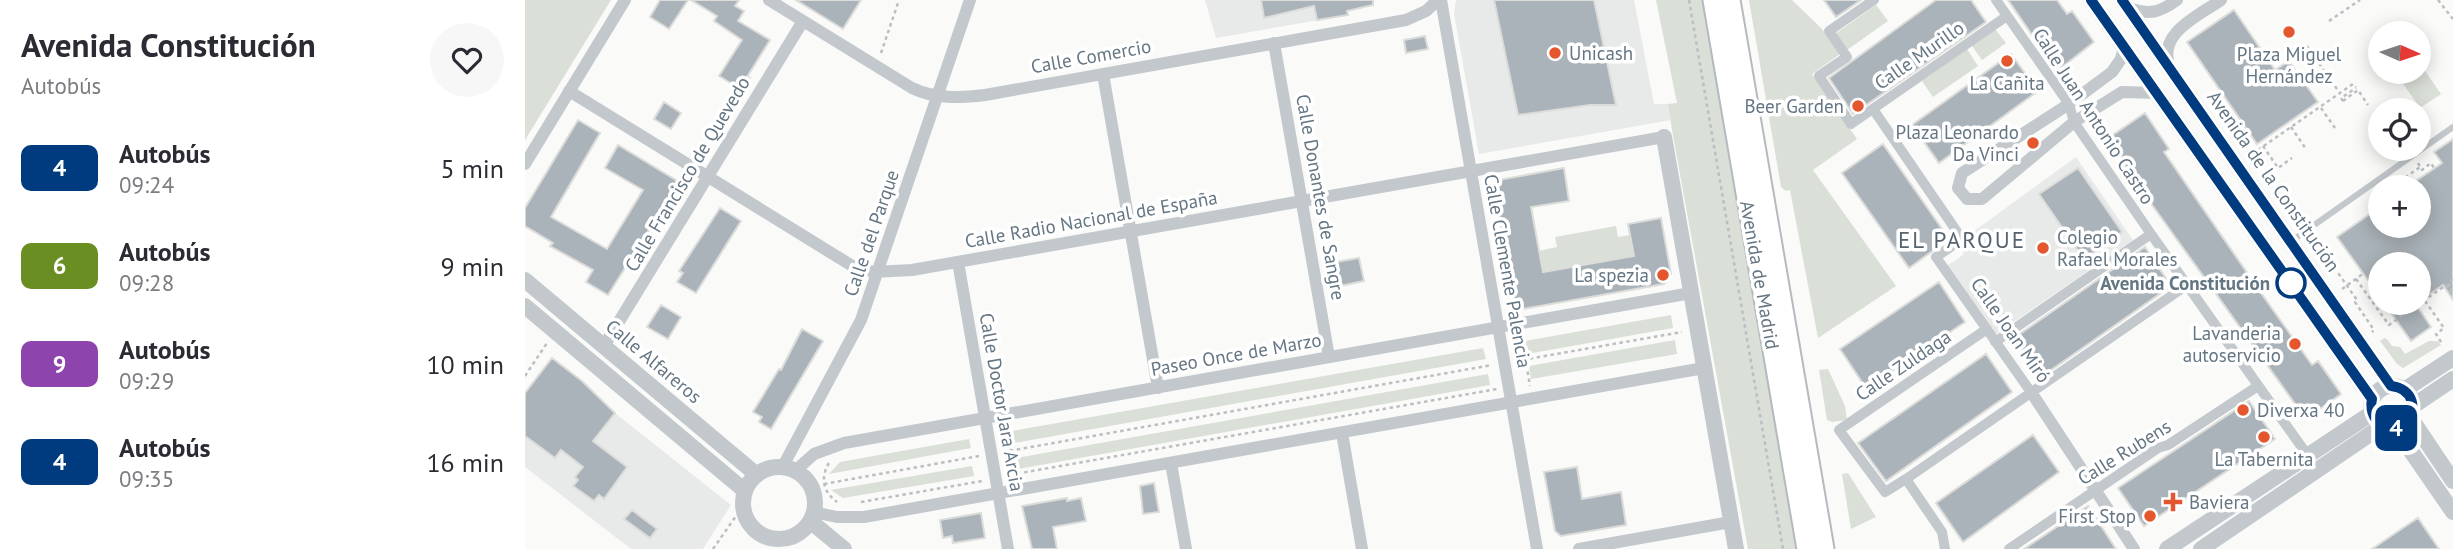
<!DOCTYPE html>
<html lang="es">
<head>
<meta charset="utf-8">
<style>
  body { margin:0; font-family:"PT Sans",sans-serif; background:#f7f7f7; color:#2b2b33; height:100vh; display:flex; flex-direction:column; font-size:26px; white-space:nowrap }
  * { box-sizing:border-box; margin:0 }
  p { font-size:23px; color:#7c7c81 }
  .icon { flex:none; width:38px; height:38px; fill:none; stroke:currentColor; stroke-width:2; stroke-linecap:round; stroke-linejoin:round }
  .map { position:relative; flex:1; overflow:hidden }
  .side { display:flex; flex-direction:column; background:#fff; width:525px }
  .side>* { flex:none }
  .badge { padding:0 14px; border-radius:10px; font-size:24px; line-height:46px }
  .needle { width:46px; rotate:93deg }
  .buttons { position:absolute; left:1843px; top:21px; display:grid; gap:14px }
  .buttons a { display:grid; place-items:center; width:63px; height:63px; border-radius:50%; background:#fff; box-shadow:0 4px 18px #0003; font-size:35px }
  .map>.badge { position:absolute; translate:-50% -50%; box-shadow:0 0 0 4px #fff }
  .round { display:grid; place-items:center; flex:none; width:74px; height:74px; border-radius:37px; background:#f7f7f7 }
  .overview { display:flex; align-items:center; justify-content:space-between; height:119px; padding:0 21px }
  h1 { font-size:33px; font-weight:800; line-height:52px }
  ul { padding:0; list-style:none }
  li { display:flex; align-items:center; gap:21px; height:98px; padding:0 21px }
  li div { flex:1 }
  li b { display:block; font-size:26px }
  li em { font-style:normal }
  li .badge { min-width:77px; font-weight:700; text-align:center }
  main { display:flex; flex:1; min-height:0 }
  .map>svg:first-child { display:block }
  .built { fill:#e8e9e9 }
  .green { fill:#dadfd7 }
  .building { fill:#aab3b9; stroke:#dcdcda; stroke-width:2 }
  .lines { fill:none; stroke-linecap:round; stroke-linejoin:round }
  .primary-casing { stroke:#b5babe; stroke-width:23 }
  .path { stroke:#bbbfc2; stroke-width:2.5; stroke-dasharray:3.5 3.5; stroke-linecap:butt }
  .service { stroke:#c3c8cc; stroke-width:6 }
  .pedestrian { stroke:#c3c8cc; stroke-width:10 }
  .minor { stroke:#c3c8cc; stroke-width:12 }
  .tertiary { stroke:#c3c8cc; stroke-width:16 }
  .primary { stroke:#fff; stroke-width:19 }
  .line-casing { stroke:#fff; stroke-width:16 }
  .line { stroke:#003b80; stroke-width:10 }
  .poi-dot { fill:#e4572e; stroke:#fff; stroke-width:2.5 }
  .stop-dot { fill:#fff; stroke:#003b80; stroke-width:3.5 }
  .labels { text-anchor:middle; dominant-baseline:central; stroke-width:7; stroke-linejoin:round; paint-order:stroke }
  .poi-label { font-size:19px; fill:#657683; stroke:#fff; text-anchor:end }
  .street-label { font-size:19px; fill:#657683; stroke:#fff }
  .stop-label { font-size:19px; font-weight:bold; fill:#657683; stroke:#fff; text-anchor:end }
  .quarter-label { font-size:23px; letter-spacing:2px; fill:#57646e; stroke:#fff }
</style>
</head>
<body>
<main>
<section class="side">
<div class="overview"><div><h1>Avenida Constitución</h1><p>Autobús</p></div><a class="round"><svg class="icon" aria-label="heart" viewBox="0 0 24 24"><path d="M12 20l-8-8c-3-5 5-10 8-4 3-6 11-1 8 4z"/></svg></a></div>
<ul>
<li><span class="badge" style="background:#003b80;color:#fff">4</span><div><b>Autobús</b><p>09:24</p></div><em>5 min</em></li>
<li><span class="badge" style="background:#6b8e23;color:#fff">6</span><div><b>Autobús</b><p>09:28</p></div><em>9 min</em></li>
<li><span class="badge" style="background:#8e44ad;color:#fff">9</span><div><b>Autobús</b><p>09:29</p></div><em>10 min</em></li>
<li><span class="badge" style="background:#003b80;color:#fff">4</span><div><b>Autobús</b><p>09:35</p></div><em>16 min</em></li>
</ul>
</section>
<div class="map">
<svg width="1928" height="549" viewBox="0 0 1928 549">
  <rect width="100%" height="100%" fill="#fafaf8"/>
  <path class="built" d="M680,0h140l3,15 -132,23z
    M931,0h178l20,104h14l3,16 -192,34 -25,-140z
    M1551,157l57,83 -137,94 -49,-68 16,-11 3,-18z
    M27,358l30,23 33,32 116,92 -28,44h-72l-106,-82v-74z"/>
  <path class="green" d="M0,0h86l-86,140z
    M1131,0h47l95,549h-50l-76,-419 -4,-26 9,-1z
    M1224,0h43l30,29 18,25 -28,20 45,65 -44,31 83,116 -78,52 -28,-148 -4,1 -5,-4z
    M1351,5l12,16 -41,29 -12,-16z
    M1470,29l11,14 -24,17 -10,-14z
    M1442,49l11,17 -45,31 -11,-16z
    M1894,62l22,32 -21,14 -25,-36h24z
    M1091,226l2,11 12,-2 4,21 -35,30 1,9 -13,3 -6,-32 -38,6 -4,-21 18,-4 -2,-10z
    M1146,315l2,13 -146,26 -2,-13z
    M1859,338l3,1 5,7 8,1 5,7 24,-13h9l3,4 -38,23 -6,-4 -17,-23z
    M1150,340l2,14 -146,25 -2,-13z
    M958,348l3,11 -472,84 -2,-12z
    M1303,369l17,37 2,14 -15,2 -5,-2 -8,-50z
    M963,374l2,11 -472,84 -2,-11z
    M444,439l2,9 -142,26 11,-12z
    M447,466l2,10 -131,22 -12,-8z
    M1323,473l28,44 -25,12 -9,-55z"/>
  <path class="building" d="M135,0h28l-19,29 -19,-12z
    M166,0h48l-4,6 9,5 -6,10 32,19 -23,37 3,1 -8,12 -23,-14 23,-36 -28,-19 3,-5z
    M271,0h65l-18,29z
    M736,0h112v5l-26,6 1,4 -31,5 -3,-14 -50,12z
    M969,0h100l22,105h-26l-72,10z
    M1299,0h37l-25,17z
    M1411,0h35l15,22 -133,92 -24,-36z
    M1483,0h49l10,14 5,-3 22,31 -37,29z
    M1709,10l41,60 14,-9 29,41 -61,42 -70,-102z
    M900,36l3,13 -22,4 -2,-13z
    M1486,54l27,37 -99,72 -27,-38z
    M139,102l17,11 -10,16 -17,-10z
    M1620,113l24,36 -5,3 97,141 51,72 6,-4 23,33 -35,25 -156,-217 -43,-63z
    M53,120l22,13 -49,84 56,32 36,-59 -38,-22 13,-23 61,37 -71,113 -22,-13 7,-12 -43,-24 3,-3 -28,-17v-18z
    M1928,139v161l-10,-15 -24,17v-38h-39v33l-43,-60 43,-30v19h39v-39h-12l35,-24 -8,-11z
    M1358,144l66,95 -40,29 -67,-95z
    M1039,168l5,33 -38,6 12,65 91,-16 -6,-32 33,-6 10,56 -7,10 -142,25 -7,-5 -21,-117 5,-7z
    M1553,168l44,64 -38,27 -45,-65z
    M195,208l21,13 -45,72 -19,-11 6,-9 -4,-2z
    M1620,247l26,39 -130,91 -27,-39z
    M834,258l5,23 -24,5 -4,-24z
    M1414,282l26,40 -99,66 -26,-39z
    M1859,303h31l16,24 -20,14z
    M136,305l20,12 -13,22 -21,-12z
    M277,329l21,12 -52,88 -12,-7 3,-5 -9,-5 26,-43 2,1z
    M1461,354l26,38 -126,89 -28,-38z
    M27,358l30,23 33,32 -22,28 34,26 -23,32 -5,-4 -5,6 -21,-15 5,-6 -3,-3 8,-10 -22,-17 -6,8 -30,-22v-43z
    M1724,401l26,38 -131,87 -26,-38z
    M1508,435l26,37 -96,70 -27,-39z
    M1052,467l5,32 39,-7 5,33 -65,11 -6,-5 -11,-59z
    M629,483l5,29 -16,2 -3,-28z
    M542,498v3l14,-3 5,23 -33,6 4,22h-25l-10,-43z
    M1563,506l28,43h-92z
    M107,510l25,19 -7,9 -26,-19z
    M456,513l4,25 -32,5 -1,-7 -9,2 -3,-18z
    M1893,518l21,31h-67l25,-17z"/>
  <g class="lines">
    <g class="primary-casing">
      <path id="primary" d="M1188,0l94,549
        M1205,0l94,549"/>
    </g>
    <path class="path" d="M1164,0l94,549
      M1913,0l15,19
      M1804,21l31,-21
      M1782,46l32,46
      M356,53l18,-53
      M1818,101l15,-11 10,15
      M1818,101l-2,-3 15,-10
      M1796,108l14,20
      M1766,127l15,22
      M1738,146l15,22 14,-10
      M1733,150l95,-66 3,3
      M1893,163l4,7 9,-7 3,5
      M1878,187l-4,-5 21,-15
      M1880,187l-2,-2 9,-7
      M1880,187l9,-6 -2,-3
      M1849,193l6,9
      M1792,254l2,-2 14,20 3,-2 21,30 -2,2 19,28 -2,2
      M1831,279l33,46 57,-40 4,6 3,-2
      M1928,279l-5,4 3,5 2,-2
      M1817,289l22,-16
      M1900,301l19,27 -8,6 7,11
      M997,337l8,49
      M991,361l166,-29
      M0,376l22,-33
      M482,428l8,46 482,-85
      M478,452l489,-87
      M304,463c-9,15 -6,29 8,39
      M299,484l155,-28
      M336,502l121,-21
      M188,549l23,-33 8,-4"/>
    <path class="service" d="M1768,240l160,-113"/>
    <path class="pedestrian" d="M1349,0l-45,31 18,26 -28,19 32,48 156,-108
      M1471,0l73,104 5,18 77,112 157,222
      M1348,109l89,130 -26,18 99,141
      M1470,342l156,-108
      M1381,479l281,-194
      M1420,549l-3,-17 -36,-53 -21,13 -46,-62 148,-101
      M1484,549l149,-101 10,-3 90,-59"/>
    <path class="minor" d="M244,0l143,88c23,11 48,10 73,7l421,-75 20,-9 12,-11
      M916,0l96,549
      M1603,8c22,7 31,5 49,-8
      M749,43l55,314
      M1599,47l-3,12 -9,13 -43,32 -107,69 -4,15 9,11h15l92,-77 48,-30 35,1
      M1645,67c-14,-33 28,-51 51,-67
      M578,74l55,314
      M44,91l285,176 20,5 38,-2 752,-133
      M0,164l100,-164
      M433,262l50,287
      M79,346l199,-325
      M1510,398l99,151
      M817,433l20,116
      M646,463l15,86
      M257,468l79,-148 109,-320
      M270,471l19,-17 30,-11 847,-150
      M288,512l24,5h27l840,-149
      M1054,549l152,-27"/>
    <path class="tertiary" d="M1566,0l281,399
      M1597,0l269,386
      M1139,137l72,412
      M0,280l232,195
      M0,306l220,185
      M1846 407a21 21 0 1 1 42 0a21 21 0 1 1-42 0Z
      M1879,390l49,-32
      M1888,406l40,-27
      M1885,417l43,64
      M1870,428l58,84
      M218 503a36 36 0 1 1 72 0a36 36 0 1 1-72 0Z
      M285,521l34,28
      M1642,549l205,-136
      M1676,549l181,-123"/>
    <use href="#primary" class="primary"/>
  </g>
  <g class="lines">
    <g class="line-casing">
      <path id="line" d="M1566,0l281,399c-4,20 12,34 31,26 17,-14 10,-37 -12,-39l-269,-386"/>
    </g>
    <use href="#line" class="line"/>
  </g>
  <g class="poi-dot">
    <circle cx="1764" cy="32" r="7"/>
    <circle cx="1030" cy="53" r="7"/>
    <circle cx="1482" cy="61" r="7"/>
    <circle cx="1333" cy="106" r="7"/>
    <circle cx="1508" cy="143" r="7"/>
    <circle cx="1518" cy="248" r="7"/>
    <circle cx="1138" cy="275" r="7"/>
    <circle cx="1770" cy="344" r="7"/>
    <circle cx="1718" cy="410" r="7"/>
    <circle cx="1739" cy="437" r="7"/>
    <path d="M1644.5 491.5h7v7h7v7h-7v7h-7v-7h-7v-7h7z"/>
    <circle cx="1625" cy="516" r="7"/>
  </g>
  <circle class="stop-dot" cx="1766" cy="283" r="14"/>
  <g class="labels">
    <g class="poi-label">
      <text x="1044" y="53" text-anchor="start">Unicash</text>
      <text x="1764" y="54" text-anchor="middle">Plaza Miguel<tspan x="1764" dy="22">Hernández</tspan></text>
      <text x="1482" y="83" text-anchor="middle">La Cañita</text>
      <text x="1319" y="106">Beer Garden</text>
      <text x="1494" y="132">Plaza Leonardo<tspan x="1494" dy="22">Da Vinci</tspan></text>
      <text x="1532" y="237" text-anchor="start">Colegio<tspan x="1532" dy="22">Rafael Morales</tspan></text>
      <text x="1124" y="275">La spezia</text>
      <text x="1756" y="333">Lavanderia<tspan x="1756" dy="22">autoservicio</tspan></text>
      <text x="1732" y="410" text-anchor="start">Diverxa 40</text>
      <text x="1739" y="459" text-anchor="middle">La Tabernita</text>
      <text x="1664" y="502" text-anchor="start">Baviera</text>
      <text x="1611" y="516">First Stop</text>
    </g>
    <g class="street-label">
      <text transform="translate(1394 55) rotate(-35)">Calle Murillo</text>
      <text transform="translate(566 56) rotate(-10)">Calle Comercio</text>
      <text transform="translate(1569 116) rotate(57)">Calle Juan Antonio Castro</text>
      <text transform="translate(162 174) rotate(-59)">Calle Francisco de Quevedo</text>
      <text transform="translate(1749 181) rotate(55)">Avenida de la Constitución</text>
      <text transform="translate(796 197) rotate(80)">Calle Donantes de Sangre</text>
      <text transform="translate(566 219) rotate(-10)">Calle Radio Nacional de España</text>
      <text transform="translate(346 233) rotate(-71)">Calle del Parque</text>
      <text transform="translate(983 271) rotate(80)">Calle Clemente Palencia</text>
      <text transform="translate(1235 275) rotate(80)">Avenida de Madrid</text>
      <text transform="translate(1486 330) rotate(55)">Calle Joan Miró</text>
      <text transform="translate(711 354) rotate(-10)">Paseo Once de Marzo</text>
      <text transform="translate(129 361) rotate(40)">Calle Alfareros</text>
      <text transform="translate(1378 365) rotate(-34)">Calle Zuldaga</text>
      <text transform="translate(477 402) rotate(80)">Calle Doctor Jara Arcia</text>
      <text transform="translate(1599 452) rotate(-32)">Calle Rubens</text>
    </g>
    <g class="stop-label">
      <text x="1745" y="283">Avenida Constitución</text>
    </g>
    <g class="quarter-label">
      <text x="1437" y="239">EL PARQUE</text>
    </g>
  </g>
</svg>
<div class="buttons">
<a><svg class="needle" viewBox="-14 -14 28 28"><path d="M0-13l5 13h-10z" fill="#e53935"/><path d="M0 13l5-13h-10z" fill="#7c7c81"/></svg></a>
<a><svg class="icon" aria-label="locate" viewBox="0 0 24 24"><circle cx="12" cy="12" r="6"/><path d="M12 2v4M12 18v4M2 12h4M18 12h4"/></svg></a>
<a>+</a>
<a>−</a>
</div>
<b class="badge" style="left:1871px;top:428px;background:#003b80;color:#fff">4</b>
</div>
</main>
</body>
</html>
